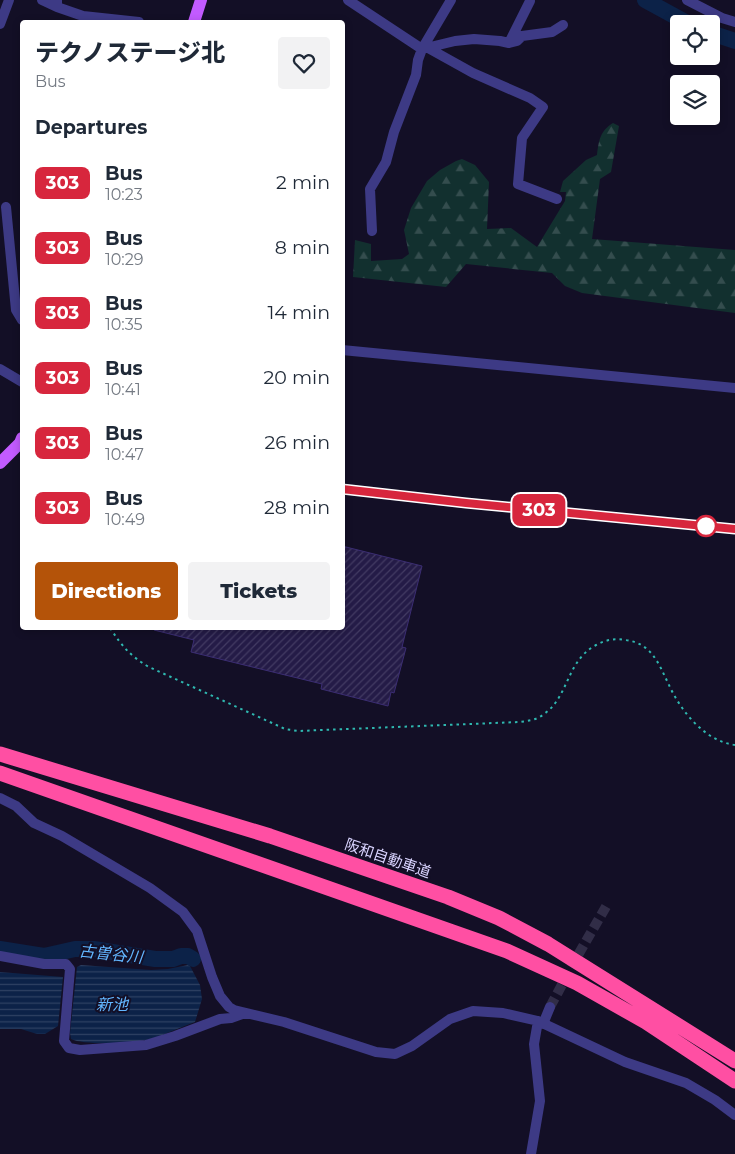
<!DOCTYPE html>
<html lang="en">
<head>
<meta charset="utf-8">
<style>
  body { margin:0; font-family:Montserrat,"Noto Sans JP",sans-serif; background:#f2f2f3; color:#1f2937; height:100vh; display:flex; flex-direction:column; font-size:19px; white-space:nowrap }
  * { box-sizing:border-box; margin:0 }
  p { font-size:16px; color:#747a83 }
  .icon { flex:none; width:28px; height:28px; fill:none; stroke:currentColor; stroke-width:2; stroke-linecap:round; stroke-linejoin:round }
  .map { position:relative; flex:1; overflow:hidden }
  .drawer { position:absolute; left:20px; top:20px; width:325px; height:610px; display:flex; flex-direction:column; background:#fff; border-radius:5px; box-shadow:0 2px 8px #0003 }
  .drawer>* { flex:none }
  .badge { padding:0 10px; border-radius:8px; font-size:18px; line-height:32px }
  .controls { position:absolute; left:670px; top:15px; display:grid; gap:10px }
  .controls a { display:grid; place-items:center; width:50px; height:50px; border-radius:5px; background:#fff; box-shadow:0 2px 8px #0003; font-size:25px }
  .map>.badge { position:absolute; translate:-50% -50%; box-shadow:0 0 0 2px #fff }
  h2 { padding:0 15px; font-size:19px; line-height:45px }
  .round { display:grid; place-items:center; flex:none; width:52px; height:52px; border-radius:5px; background:#f2f2f3 }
  .overview { display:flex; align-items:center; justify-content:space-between; height:85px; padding:0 15px }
  h1 { font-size:24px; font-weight:800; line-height:38px }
  .button { display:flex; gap:10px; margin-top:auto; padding:10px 15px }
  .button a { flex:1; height:58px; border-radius:5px; background:#b45309; color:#fff; font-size:20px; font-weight:800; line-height:58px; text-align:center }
  .button a+a { background:#f2f2f3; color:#1f2937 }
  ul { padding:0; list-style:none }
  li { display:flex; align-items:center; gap:15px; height:65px; padding:0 15px }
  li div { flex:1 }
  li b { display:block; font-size:19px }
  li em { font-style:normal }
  li .badge { min-width:55px; font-weight:700; text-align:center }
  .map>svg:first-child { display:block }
  .forest { fill:url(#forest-firs) }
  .water { fill:url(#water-rules) }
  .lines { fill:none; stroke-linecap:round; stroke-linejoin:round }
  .river { stroke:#0c2248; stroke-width:16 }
  .building { fill:url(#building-hatch); stroke:#3b2d73 }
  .minor-tunnel { stroke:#312d47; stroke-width:10; stroke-dasharray:10 5; stroke-linecap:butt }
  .path { stroke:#2fb8b0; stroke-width:2; stroke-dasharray:2.5 4; stroke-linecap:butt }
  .minor { stroke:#3d3a85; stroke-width:10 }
  .major { stroke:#c25bff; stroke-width:12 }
  .highway { stroke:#ff4fa3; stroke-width:15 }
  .line-casing { stroke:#fff; stroke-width:11 }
  .line { stroke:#d7263d; stroke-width:8 }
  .stop-dot { fill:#fff; stroke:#d7263d; stroke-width:2.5 }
  .labels { text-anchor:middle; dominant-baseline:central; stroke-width:4; stroke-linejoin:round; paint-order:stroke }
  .street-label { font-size:15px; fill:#d9d4ff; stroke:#130f26 }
  .water-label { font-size:16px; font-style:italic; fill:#62b6ff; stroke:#130f26 }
</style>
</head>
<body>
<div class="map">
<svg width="735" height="1154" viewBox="0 0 735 1154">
  <defs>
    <pattern id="forest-firs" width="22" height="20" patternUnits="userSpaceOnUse" patternTransform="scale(1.25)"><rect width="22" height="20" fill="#12302f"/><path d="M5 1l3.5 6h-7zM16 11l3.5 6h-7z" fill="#344d4e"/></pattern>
    <pattern id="water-rules" width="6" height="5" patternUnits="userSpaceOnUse" patternTransform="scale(1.25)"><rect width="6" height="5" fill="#0c2248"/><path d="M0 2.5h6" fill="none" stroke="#2f4163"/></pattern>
    <pattern id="building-hatch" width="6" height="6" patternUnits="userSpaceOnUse" patternTransform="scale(1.25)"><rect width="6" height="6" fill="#241b47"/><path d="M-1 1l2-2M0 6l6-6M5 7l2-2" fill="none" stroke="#433b63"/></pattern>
  </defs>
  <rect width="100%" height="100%" fill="#130f26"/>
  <path class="forest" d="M613,123l6,3 -8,46 -11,7 -8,60 143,11v63l-153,-20 -17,-7 -13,-13 -86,-9 -20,23 -93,-10 2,-37 16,4v17l31,-2 7,-5 -5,-24 7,-22 16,-27 13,-11 16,-9 6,-2 13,6 14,17 -2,47 24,-1 26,19 28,-46 1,-9h-6l3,-11 23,-21 11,-5c2,-15 3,-24 16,-32z"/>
  <path class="water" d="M81,965l70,5 17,-1 20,-4 2,1 10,19 2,14 -7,23c-14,5 -27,11 -40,16 -17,5 -69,8 -84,1l-1,-6 7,-66z
    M0,972l63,5 -5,49 -13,8h-8l-16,-5h-21z"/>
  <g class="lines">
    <path class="river" d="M645,0l44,24
      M711,33l24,8
      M0,949l44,7 31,-7h19l61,10h18l8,-3h7l5,3"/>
  </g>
  <path class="building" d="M342,546l80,20 -20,81 4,1 -12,45 -3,-1 -3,14 -67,-17 1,-5 -131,-32 3,-12 -40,-10v-2h188z"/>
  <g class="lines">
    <path class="minor-tunnel" d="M550,1007l28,-52 29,-50"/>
    <path class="path" d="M110,628c12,18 20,28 39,39l123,56 13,6 13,2 221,-9c9,-1 18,-2 25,-8 25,-17 22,-53 52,-69 9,-5 19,-7 29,-5 26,3 33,22 43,43 12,27 36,58 67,62"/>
    <path class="minor" d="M42,0l15,7
      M57,0v7l26,9 56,6
      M348,0l74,49 33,-8 19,-2 26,2 9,2 8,-2 5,-5 30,-4 11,-7
      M687,0l35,18 13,4
      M0,24l9,-24
      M509,43l21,-42
      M428,48l45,25 57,25 13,9 -21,31 -4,46 39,15
      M6,207l10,103 6,10
      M372,231l-2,-42 16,-27 8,-30 22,-57 2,-15 4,-11 29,-49
      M342,350l393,38
      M0,369l22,13
      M342,489l123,14 270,26
      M0,798l16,8 18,17 28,13 88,52 33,24 14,19 15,46 8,19 9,11 5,3 50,12 92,30 19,2 17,-8 38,-27 23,-8 30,2 35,8 87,41 61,21 29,17 20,15
      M0,956l44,8h22l4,5 -6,72 5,7 11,2 66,-5 29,-9 45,-17 11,-1 14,-5
      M543,1024l7,-17
      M531,1154l9,-53 -6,-57 4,-23"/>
    <path class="major" d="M194,22l7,-22
      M0,463l20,-20 2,-5"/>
    <path class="highway" d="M0,754l270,82 178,61 51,21 49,26 187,117
      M0,773l507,178 70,32 69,39 89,59"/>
  </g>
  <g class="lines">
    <g class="line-casing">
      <path id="line" d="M342,489l124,14 269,26"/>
    </g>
    <use href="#line" class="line"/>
  </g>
  <circle class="stop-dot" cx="706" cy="526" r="10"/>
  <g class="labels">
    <g class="street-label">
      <text transform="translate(388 858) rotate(19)">阪和自動車道</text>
    </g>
    <g class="water-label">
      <text transform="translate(111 954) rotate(6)">古曽谷川</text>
      <text x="112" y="1004">新池</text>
    </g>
  </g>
</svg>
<div class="controls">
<a><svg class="icon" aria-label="locate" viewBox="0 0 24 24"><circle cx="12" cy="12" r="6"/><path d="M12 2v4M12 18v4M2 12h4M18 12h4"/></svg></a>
<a><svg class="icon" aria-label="layers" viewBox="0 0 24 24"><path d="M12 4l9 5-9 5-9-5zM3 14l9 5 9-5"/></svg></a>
</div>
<b class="badge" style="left:539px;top:510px;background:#d7263d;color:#fff">303</b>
<section class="drawer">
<div class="overview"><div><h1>テクノステージ北</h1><p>Bus</p></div><a class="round"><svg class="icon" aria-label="heart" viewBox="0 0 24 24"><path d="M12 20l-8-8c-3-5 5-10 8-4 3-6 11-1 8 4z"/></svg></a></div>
<h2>Departures</h2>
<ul>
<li><span class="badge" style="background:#d7263d;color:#fff">303</span><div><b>Bus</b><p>10:23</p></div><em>2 min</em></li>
<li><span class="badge" style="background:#d7263d;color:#fff">303</span><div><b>Bus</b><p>10:29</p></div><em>8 min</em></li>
<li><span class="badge" style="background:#d7263d;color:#fff">303</span><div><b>Bus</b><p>10:35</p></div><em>14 min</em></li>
<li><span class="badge" style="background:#d7263d;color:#fff">303</span><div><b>Bus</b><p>10:41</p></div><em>20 min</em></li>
<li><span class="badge" style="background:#d7263d;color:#fff">303</span><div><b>Bus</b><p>10:47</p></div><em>26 min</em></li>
<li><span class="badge" style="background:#d7263d;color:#fff">303</span><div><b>Bus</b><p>10:49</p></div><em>28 min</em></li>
</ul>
<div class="button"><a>Directions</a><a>Tickets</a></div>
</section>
</div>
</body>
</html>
